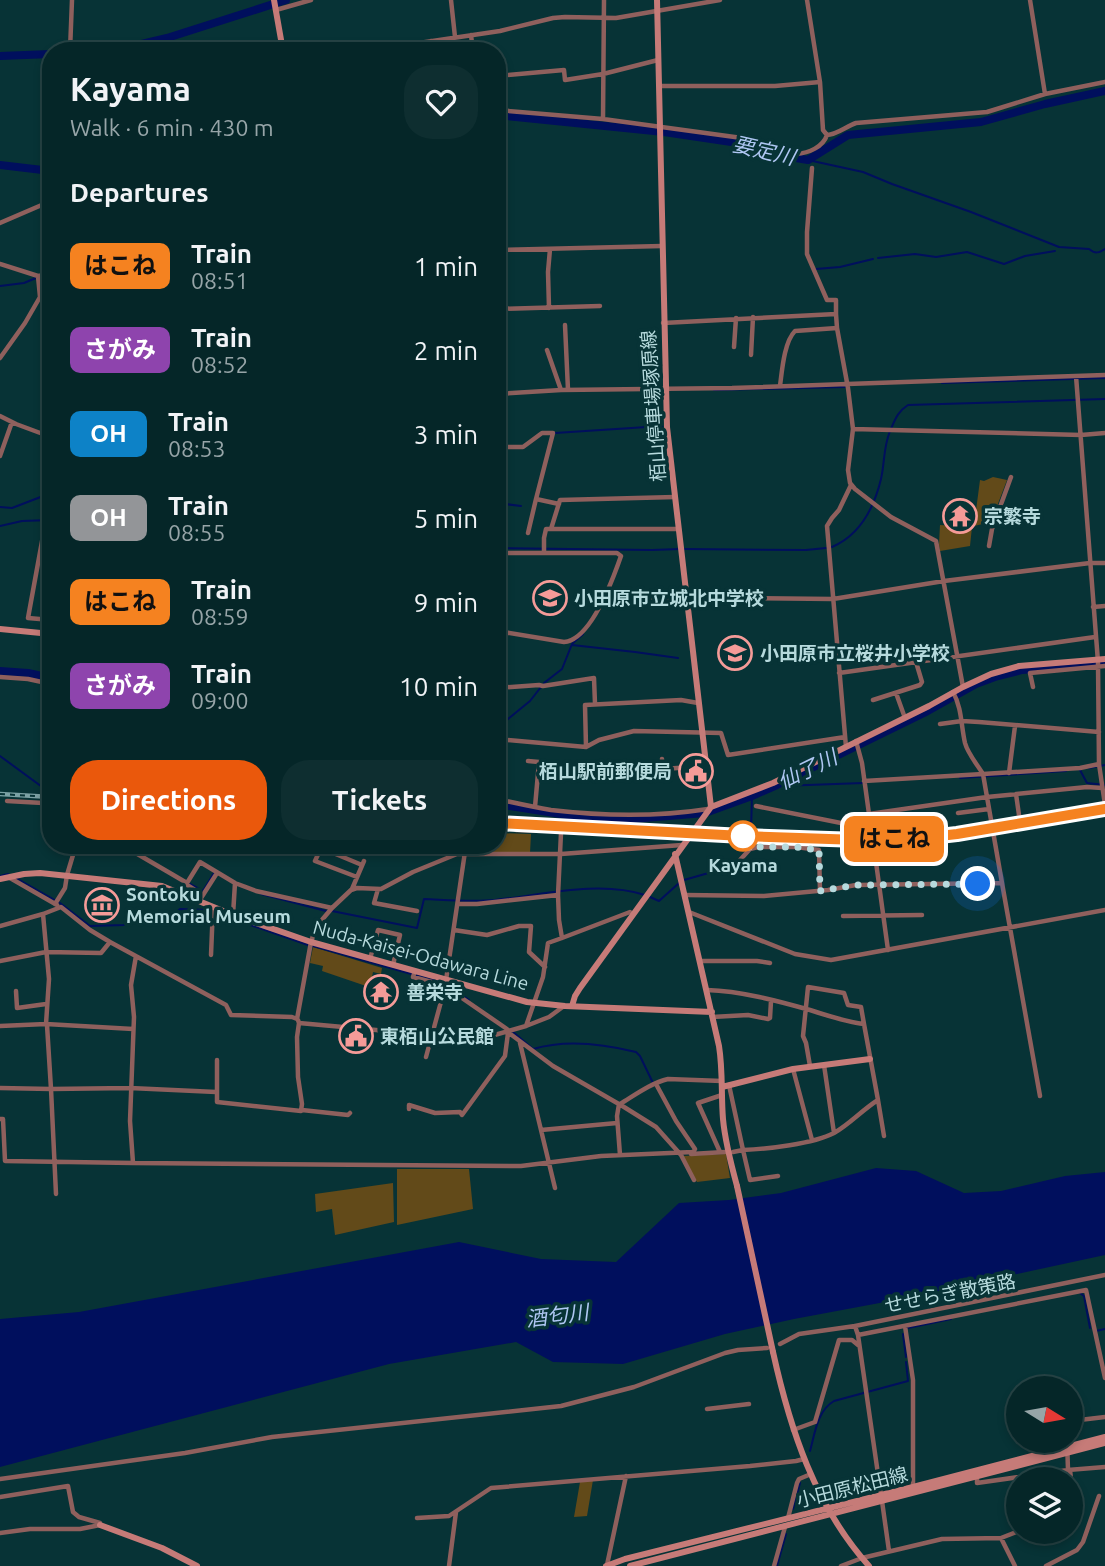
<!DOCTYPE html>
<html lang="en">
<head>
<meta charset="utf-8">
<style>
  body { margin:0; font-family:Ubuntu,"Noto Sans JP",sans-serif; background:#0e2e30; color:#f1f3f6; height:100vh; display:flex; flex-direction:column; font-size:26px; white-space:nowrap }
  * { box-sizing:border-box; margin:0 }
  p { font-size:23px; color:#97a5a8 }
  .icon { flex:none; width:38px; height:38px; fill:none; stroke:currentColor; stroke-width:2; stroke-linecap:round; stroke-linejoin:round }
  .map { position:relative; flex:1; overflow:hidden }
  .panel { position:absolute; left:42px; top:42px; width:464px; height:812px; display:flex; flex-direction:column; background:#052628; border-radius:28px; box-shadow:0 4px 10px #0003,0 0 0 2px #264345 }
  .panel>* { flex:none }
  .badge { padding:0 14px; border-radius:10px; font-size:24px; line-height:46px }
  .needle { width:46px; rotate:101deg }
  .controls { position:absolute; left:1006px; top:1376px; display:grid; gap:14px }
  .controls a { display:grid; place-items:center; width:77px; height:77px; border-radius:50%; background:#052628; box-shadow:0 4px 10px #0003,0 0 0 2px #264345; font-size:35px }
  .you { position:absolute; width:35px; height:35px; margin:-18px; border:5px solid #fff; border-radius:50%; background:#1a73e8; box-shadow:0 0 0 10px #1a73e833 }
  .map>.badge { position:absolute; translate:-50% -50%; box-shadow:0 0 0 4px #fff }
  h2 { padding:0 28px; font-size:26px; line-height:63px }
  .round { display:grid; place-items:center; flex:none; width:74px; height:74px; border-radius:28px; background:#0e2e30 }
  .head { display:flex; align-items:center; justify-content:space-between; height:119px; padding:0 28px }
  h1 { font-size:33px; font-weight:700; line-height:52px }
  .action { display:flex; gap:14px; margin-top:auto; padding:14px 28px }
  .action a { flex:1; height:80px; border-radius:28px; background:#ea580c; color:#fff; font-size:28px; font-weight:700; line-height:80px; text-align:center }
  .action a+a { background:#0e2e30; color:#f1f3f6 }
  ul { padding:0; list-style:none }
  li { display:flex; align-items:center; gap:21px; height:84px; padding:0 28px }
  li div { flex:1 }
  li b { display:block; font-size:26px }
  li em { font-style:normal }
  li .badge { min-width:77px; font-weight:700; text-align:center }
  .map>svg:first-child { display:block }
  .green { fill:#624a19 }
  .water { fill:#000f5d }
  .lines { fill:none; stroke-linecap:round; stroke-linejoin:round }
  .stream { stroke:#000f5d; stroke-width:2 }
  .river { stroke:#000f5d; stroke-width:8 }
  .street { stroke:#8f605d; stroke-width:4.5 }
  .secondary { stroke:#c67b78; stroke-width:6 }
  .rail-casing { stroke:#7ba1a4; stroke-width:4.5 }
  .rail { stroke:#073336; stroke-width:2; stroke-dasharray:5; stroke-linecap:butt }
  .secondary-bridge { stroke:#c67b78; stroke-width:6 }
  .line-casing { stroke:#fff; stroke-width:16 }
  .line { stroke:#f58220; stroke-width:10 }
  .walk { stroke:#b6dadd; stroke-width:7; stroke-dasharray:0 12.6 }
  .stop-dot { fill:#fff; stroke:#f58220; stroke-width:3.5 }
  .labels { text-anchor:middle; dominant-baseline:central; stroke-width:7; stroke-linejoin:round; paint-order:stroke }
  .street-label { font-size:19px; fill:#b6dadd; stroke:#073336 }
  .poi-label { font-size:19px; font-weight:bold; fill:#b6dadd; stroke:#073336; text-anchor:start }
  .stop-label { font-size:19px; font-weight:bold; fill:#b6dadd; stroke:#073336 }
  .water-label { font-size:21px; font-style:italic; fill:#afc7f3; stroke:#073336 }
</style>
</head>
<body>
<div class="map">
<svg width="1105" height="1566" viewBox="0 0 1105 1566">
  <rect width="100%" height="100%" fill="#073336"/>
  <path class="green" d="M993,477l14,3 -16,42 -17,4 6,-46 4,1z
    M940,525l32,2 -2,19 -30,5 -1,-7z
    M497,833l34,1 -1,19h-51l1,-8h17z
    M899,844l1,8 -23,1v-8z
    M313,947l69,21 -1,6 -8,-2 -2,10h-4l-1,4 -44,-15 1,-5 -13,-3z
    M726,1154l4,24 -33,4 -14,-26z
    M397,1169h72l4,40 -76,16z
    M393,1183l1,39 -59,13 -3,-26 -16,3 -1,-18z
    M593,1480l-6,36 -13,1 6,-35z"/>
  <path class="water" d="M876,1168l40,3 48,22 37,-2 64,-15 40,-4v83l-204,44 -107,20 -69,15 -102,30 -70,-2 -37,-20 -127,22 -389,103v-148l79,-7 380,-70 82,17 75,3 63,-59 50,-3 52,-7z"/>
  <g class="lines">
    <path class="stream" d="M808,160l55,12 29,12 79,28 88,35 30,2c6,5 10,4 16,0
      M878,258l37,-4 21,3 31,-5 37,12 21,-8 30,-5
      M816,269l24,-2 33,-8
      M0,286l24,-3 12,-5
      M942,383l163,-5
      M714,390l131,-3
      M555,433l107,-7
      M497,503l24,3
      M0,507l12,1 39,-15
      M0,526l22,-5 29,-1
      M832,547c28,-12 42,-39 49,-68 4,-18 2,-30 9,-48 5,-11 7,-19 18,-26l197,-6
      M497,548l155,2 28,-1
      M685,549l121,1 20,-2
      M572,645l63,7 43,6
      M47,676l4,-2
      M544,683l18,-14 10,-25 11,-10
      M497,728l33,-27 11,-14
      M0,756l49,36 1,12
      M1089,768l16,-3
      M1080,770l7,13 18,2
      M960,778l106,-7
      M777,785l3,1 83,-3
      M751,831l1,-35
      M748,849l3,-12
      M0,876l8,-2
      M16,878l44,25 30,23 34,-1 31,-8h16l9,-8 27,1 101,35
      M684,880l28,-8 3,-5 16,1 6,-7
      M190,884l13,7 11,-18
      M261,894l65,17
      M650,897l9,4 20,-18
      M332,911l85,17 7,-29c24,1 47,3 71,1 47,-5 104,-20 150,-5
      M313,946l130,37
      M459,993l10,7
      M513,1032l20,17c33,-10 71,-5 103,3l4,4 13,27
      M1080,1293l4,3 6,32
      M908,1328l43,-9
      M1096,1331l9,-2
      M903,1334l3,23
      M810,1451c5,-18 7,-40 24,-50l74,-20 -2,-19
      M793,1509l7,-26
      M777,1566l9,-32"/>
    <path class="river" d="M112,51l55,-13 119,-38
      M0,56l51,-2
      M497,115l167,17 81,12 29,7 16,6 18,3 40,-25 133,-13 64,-18 60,-13
      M0,165l51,6
      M0,671l28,2 23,5
      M497,804l83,13 52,2 73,-6 47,-17 25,-11 147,-72 52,-29 19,-7 27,-7 83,-7"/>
    <path class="street" d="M451,0l4,37
      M604,0l-1,119 139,19 54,16c13,-1 27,-7 31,-19 9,0 20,-9 29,-12l131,-11 58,-18 60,-12
      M807,0l13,82 3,48 4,5
      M1030,0l15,94
      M276,10l35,-10
      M471,35l2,16
      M431,41l1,10
      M70,51l2,-51
      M314,51l26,-4h52l108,-16 53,-13 12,-1 51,1 104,-18
      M497,76l67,-6 1,10 38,-6 55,-14
      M659,86h116l45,-4
      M497,110l106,9
      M812,168l-5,64v22l20,46h9v14
      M0,223l51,-22
      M497,250l165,-4
      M0,264l38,12 13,-2
      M38,276l2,21
      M549,308l-1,-36 2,-23
      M497,309l103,-3
      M497,315v11
      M663,323l173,-9 1,14
      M565,325l3,65
      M734,347l2,-29
      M547,350l14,40
      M751,355l2,-38
      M0,358l25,-35 15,-26 11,-3
      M1076,376l22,286 1,102 6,41
      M780,386c2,-15 4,-44 15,-55l42,-3 11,60 5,41 -5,41 2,13 5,6 36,28 45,24 27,146
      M497,394l64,-4 171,-2 373,-13
      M0,416l16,8 35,13
      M853,429l228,6 24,-2
      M497,447h26l19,-14h11l-17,66
      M0,456l12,-34
      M51,525h-6l-17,93 23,2
      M551,529l9,-29 115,-3
      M528,533l8,-34 23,5
      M989,546l3,-17 19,-52
      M497,553h120l4,3c-8,23 -30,84 -57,86l-67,-11
      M544,553v-15l2,-9h133
      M606,597l227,2 111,-18 146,-18h15
      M1093,607l12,-1
      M839,673l256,-36
      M0,677l28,2 23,5
      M1033,687l-3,-14 75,-7
      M497,688l42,-3 4,1 51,-8 1,26
      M953,692c9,16 8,34 12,51 3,11 12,21 18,31l97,-6 19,-4
      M896,693l9,25
      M873,700l47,-15 2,-3 -6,-20
      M940,724l22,-3 17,1 120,10
      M497,739l89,8 13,-7 35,-9 87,2 7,22 117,-18
      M586,747l-1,-42 96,-5 17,3
      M846,747l-19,-221 5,-8 7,-8 12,-25
      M662,759l1,10 43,-3
      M528,761l11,1 -4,45
      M1009,773l6,-47
      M864,781l119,-7 4,23 100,-10 15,1
      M1016,794l3,21
      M497,799c18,4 36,8 54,11 51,6 106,7 157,-1
      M7,801l36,2 8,2
      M756,806l115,23 -2,-15
      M958,813l31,-4
      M122,845l65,38v2l16,10 -4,6
      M314,845l48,20
      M321,848l-6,13 42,16
      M875,855l13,95
      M740,860l10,-11 8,-2h38l23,3 1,41
      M10,878l47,27
      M187,883l13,-21 35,21 21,8 76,17
      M1002,883l38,213
      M352,889l12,-28
      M378,889l-4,14 43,8
      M203,895l14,-22
      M558,895l1,25 3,18 68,-26 3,2
      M685,895l79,1 64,-6 28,-5 146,-2 -15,-86 -118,17 -7,-51 -6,-22
      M55,904l10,-16 2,-13 9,-30
      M458,904h19l81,-9 3,-62 -2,-2 -43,-1
      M689,912l106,42 36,6 274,-50
      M43,914l6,65 -3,45
      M233,915l2,-32
      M843,916l79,-1
      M0,926l43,-12 18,-7 29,23 20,12
      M454,930l33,5 32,-9h12l-2,26 16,15
      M211,955l2,-48
      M370,959l8,-29 22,5 -7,30
      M0,961l46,-9 55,1 9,-11 116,63 5,10 61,2 5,2 14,-77 5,-15 16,-19 19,-18 6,-2 24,1 32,-17 44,-18h104l121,-9
      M700,961h57l13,2
      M415,971l-2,6 30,8 64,44 2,4 44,33 71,41 32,20 25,28 13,25
      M707,990c34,1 71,11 103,20 18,6 36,12 54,14l14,76c-16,10 -28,24 -44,33 -21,11 -67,16 -91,17l-14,-65
      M16,991l1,17 29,-4
      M712,1017l36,-2 20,4 2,-1 1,-17
      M299,1023l88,8 63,11 27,-2 49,-14 17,-49 5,-34 14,-5
      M0,1026l46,-2 87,5
      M526,1026l23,-9 15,-11
      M520,1043l35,145
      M426,1057l19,-70 21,-142
      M217,1060v42l84,9 1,-7 -4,-27 -1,-40 2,-14 -1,-3
      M824,1065l10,68
      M810,1066l-4,-23 -3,-7 5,-49 36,6 4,12 13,2 3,17
      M793,1069l19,71
      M0,1088l51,1 -4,-64
      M878,1100l6,36
      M619,1104l-2,12 3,39
      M620,1104c15,-9 31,-21 48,-25l54,2
      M409,1109v-4l26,8 25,-1 2,3 43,-59 3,-23
      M302,1110l46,5 2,-2
      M0,1119h3l2,42 128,2 -3,-42 4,-104 -3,-32 5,-29
      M541,1130l76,-7
      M720,1152l-22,-49 24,-8
      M733,1152l10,-2 7,30 28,-4
      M691,1154l34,-2
      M133,1163l388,3 80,-10 92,-4 2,-3 -19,-28 -20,-37
      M56,1194l-5,-105 79,-1 86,4
      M855,1326l3,9 23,160
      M905,1326l8,54v107
      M858,1335l228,-45 19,88
      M780,1344l19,-10 56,-8 250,-51
      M707,1409l42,-5
      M1071,1421l34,-4
      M793,1430l22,-8 24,-82h13l6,5
      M1067,1440l1,30 37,-3
      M1070,1470l1,9
      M977,1476v7l91,-13
      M0,1479l185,-26 87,-16 289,-31 73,-19 91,-34 13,-3 29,-2
      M0,1497l68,-11 5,26 6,5 21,6v2
      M882,1501l7,50
      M417,1518l32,-2 42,-28 259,-22 46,-5 8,-2
      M788,1518l9,-35 2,-4 12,-5
      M0,1533l30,-4h50l20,-4
      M1001,1538l14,28
      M607,1565l19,-89
      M449,1566l7,-54
      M774,1566l11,-39
      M841,1566l21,-8 80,-19 59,-1 18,-7
      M1046,1566l31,-16 6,-8 16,-46"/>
    <path class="secondary" d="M274,0l9,51
      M657,0l10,427 44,380
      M0,629l51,5
      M675,854l44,192c4,25 2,49 4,73 2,22 8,45 14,67
      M0,879l24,-5 16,-1 122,13 71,29 78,27 216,60 38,4 147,6
      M572,1006l3,-10 5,-8 131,-181 62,-24 156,-77 34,-19 28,-13 28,-8 86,-7
      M722,1087l71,-18 77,-10
      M773,1352c17,77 42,154 96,214
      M100,1525l62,23 35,18
      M606,1566l19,-7 288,-72 192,-50
      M630,1566l475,-123"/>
    <g class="rail-casing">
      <path id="rail" d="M0,794l51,3
        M497,820l314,17 61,1 85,-6 148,-25"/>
    </g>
    <use href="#rail" class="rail"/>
    <path class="secondary-bridge" d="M737,1186l36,166"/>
  </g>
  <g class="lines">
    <g class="line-casing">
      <path id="line" d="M497,823l246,13 116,4 63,-2 35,-4 148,-25"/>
    </g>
    <use href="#line" class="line"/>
    <path class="walk" d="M743,836l7,13 8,-2h38l23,3 1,41 36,-6 122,-1"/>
  </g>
  <defs>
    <g id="temple-ring" transform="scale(1.75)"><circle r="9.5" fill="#073336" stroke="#f59b98" stroke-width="1.5"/><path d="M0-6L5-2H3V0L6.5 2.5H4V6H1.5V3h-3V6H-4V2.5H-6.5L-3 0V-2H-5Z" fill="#f59b98"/></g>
    <g id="school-ring" transform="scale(1.75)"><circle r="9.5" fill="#073336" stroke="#f59b98" stroke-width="1.5"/><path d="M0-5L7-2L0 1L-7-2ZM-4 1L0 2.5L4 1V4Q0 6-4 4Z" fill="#f59b98"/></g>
    <g id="civic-ring" transform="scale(1.75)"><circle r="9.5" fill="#073336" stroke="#f59b98" stroke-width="1.5"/><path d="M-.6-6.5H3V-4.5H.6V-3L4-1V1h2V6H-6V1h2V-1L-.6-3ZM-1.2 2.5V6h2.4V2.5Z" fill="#f59b98"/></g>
    <g id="museum-ring" transform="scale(1.75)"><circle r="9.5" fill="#073336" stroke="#f59b98" stroke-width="1.5"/><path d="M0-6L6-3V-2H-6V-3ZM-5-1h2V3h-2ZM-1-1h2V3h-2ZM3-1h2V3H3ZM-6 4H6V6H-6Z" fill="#f59b98"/></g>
  </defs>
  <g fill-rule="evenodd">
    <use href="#temple-ring" x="960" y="516"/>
    <use href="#school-ring" x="550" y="598"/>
    <use href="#school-ring" x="735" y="653"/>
    <use href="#civic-ring" x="696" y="771"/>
    <use href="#museum-ring" x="102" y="905"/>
    <use href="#temple-ring" x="381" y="992"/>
    <use href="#civic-ring" x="356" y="1036"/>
  </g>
  <circle class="stop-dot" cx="743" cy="836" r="14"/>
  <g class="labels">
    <g class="street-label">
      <text transform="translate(653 406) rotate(-94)">栢山停車場塚原線</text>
      <text transform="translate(421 955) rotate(15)">Nuda-Kaisei-Odawara Line</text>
      <text transform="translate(950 1293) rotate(-11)">せせらぎ散策路</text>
      <text transform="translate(852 1487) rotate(-14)">小田原松田線</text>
    </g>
    <g class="poi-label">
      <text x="984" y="516">宗繁寺</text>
      <text x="574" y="598">小田原市立城北中学校</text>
      <text x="760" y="653">小田原市立桜井小学校</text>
      <text x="672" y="771" text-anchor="end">栢山駅前郵便局</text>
      <text x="126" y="894">Sontoku<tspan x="126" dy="22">Memorial Museum</tspan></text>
      <text x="406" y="992">善栄寺</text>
      <text x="380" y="1036">東栢山公民館</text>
    </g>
    <g class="stop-label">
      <text x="743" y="865">Kayama</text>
    </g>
    <g class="water-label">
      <text transform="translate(764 150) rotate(13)">要定川</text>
      <text transform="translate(807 769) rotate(-26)">仙了川</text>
      <text transform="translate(557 1315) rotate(-7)">酒匂川</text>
    </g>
  </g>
</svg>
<div class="controls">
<a><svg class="needle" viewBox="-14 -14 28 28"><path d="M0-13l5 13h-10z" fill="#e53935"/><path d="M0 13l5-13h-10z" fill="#97a5a8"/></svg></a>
<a><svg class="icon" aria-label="layers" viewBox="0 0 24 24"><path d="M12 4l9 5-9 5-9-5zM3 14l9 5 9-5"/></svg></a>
</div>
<div class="you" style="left:978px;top:884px"></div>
<b class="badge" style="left:894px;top:839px;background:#f58220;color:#111">はこね</b>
<section class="panel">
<div class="head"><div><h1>Kayama</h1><p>Walk · 6 min · 430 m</p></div><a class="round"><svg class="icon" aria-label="heart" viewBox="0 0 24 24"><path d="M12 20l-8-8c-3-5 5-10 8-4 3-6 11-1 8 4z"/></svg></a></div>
<h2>Departures</h2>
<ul>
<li><span class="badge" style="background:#f58220;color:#111">はこね</span><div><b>Train</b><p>08:51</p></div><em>1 min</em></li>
<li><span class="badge" style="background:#8e44ad;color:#fff">さがみ</span><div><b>Train</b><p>08:52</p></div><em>2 min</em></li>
<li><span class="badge" style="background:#0d82c7;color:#fff">OH</span><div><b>Train</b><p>08:53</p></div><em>3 min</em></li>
<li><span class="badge" style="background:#939598;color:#fff">OH</span><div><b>Train</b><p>08:55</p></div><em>5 min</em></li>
<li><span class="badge" style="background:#f58220;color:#111">はこね</span><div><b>Train</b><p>08:59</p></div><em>9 min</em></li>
<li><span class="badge" style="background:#8e44ad;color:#fff">さがみ</span><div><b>Train</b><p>09:00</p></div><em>10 min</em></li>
</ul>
<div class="action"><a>Directions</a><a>Tickets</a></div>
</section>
</div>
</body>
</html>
